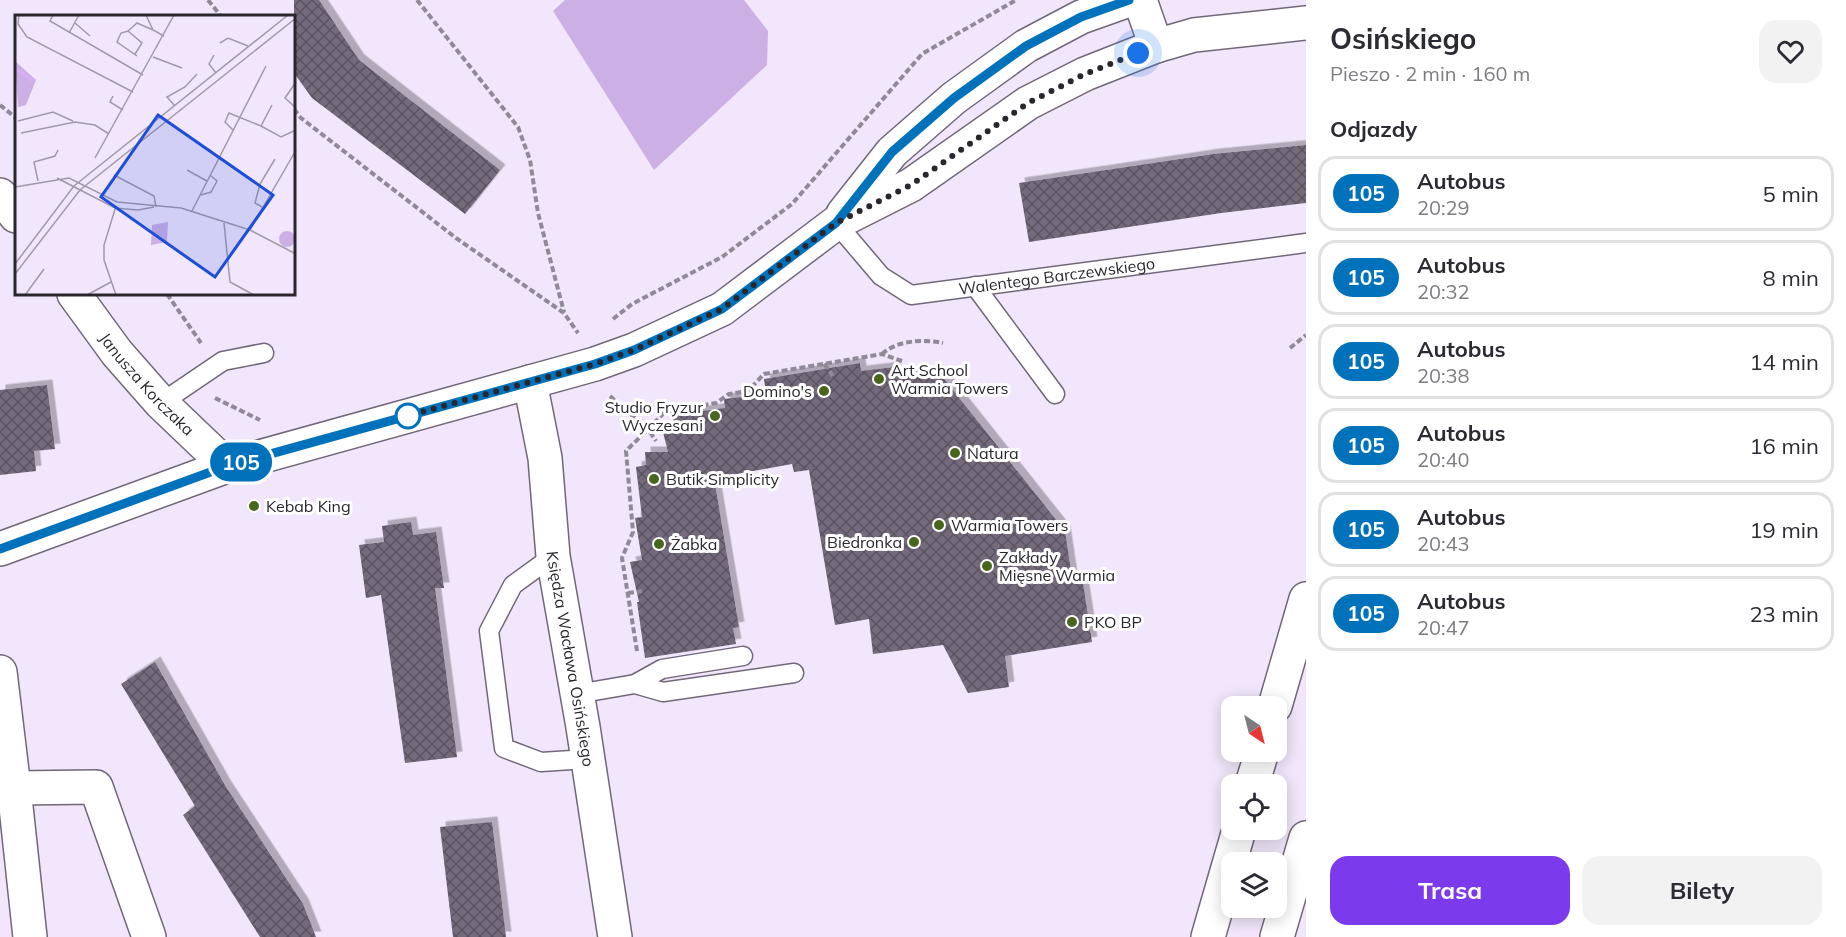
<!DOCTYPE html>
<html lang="pl">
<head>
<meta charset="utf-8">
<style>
  body { margin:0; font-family:Mulish,sans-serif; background:#f2f2f3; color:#2b2b33; height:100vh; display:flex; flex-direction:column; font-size:22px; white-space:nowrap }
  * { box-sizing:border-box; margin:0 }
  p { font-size:20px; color:#7c7c81 }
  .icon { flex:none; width:33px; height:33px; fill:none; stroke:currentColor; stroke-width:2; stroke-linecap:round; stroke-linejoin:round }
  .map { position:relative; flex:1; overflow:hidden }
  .side { display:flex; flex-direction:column; background:#fff; width:540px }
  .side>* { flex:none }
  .badge { padding:0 12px; border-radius:20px; font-size:21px; line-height:39px }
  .needle { width:39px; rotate:145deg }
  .buttons { position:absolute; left:1221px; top:696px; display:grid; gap:12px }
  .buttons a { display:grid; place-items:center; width:66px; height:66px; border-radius:12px; background:#fff; box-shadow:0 3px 15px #0003; font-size:30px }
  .you { position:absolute; width:30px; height:30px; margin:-15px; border:4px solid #fff; border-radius:50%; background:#1a73e8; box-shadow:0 0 0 9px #1a73e833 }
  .map>.badge { position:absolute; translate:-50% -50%; box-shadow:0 0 0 3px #fff }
  h2 { padding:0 24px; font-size:22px; line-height:54px }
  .round { display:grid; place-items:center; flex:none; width:63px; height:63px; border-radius:18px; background:#f2f2f3 }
  .head { display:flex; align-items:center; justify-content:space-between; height:102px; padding:0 24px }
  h1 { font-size:28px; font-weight:700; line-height:45px }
  .cta { display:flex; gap:12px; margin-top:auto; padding:12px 24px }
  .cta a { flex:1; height:69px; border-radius:18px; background:#7c3aed; color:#fff; font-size:24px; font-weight:700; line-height:69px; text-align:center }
  .cta a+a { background:#f2f2f3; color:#2b2b33 }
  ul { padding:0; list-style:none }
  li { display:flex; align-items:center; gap:18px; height:75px; margin:0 12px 9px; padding:0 12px; border:3px solid #e1e1e2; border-radius:18px }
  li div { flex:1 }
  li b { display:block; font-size:22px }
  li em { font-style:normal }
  li .badge { min-width:66px; font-weight:700; text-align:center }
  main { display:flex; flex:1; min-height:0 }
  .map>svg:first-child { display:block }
  .green { fill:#ccafe4 }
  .building { fill:url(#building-cross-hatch); filter:url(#shadow) }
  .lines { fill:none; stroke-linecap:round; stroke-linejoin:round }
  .service-casing { stroke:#716779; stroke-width:21 }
  .minor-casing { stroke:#716779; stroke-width:36 }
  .tertiary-casing { stroke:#716779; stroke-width:36 }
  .path { stroke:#908997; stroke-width:4; stroke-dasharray:6 3; stroke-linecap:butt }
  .service { stroke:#fff; stroke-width:18 }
  .minor { stroke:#fff; stroke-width:33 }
  .tertiary { stroke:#fff; stroke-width:33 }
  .line-casing { stroke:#fff; stroke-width:14 }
  .line { stroke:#0072bc; stroke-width:9 }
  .walk { stroke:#2a262e; stroke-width:6; stroke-dasharray:0 10.8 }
  .poi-dot { fill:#48671d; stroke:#fff; stroke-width:2 }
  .stop-dot { fill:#fff; stroke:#0072bc; stroke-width:3 }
  .labels { text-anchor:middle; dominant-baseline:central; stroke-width:6; stroke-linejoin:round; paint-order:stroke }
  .street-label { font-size:16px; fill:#2a262e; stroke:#fff }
  .poi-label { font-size:16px; fill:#2a262e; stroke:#fff; text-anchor:start }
  .inset-river { fill:none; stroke:#d9aefb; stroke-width:3 }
  .inset-road { fill:none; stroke:#a199a9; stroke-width:1.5 }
  .view { fill:#1d4ed8; fill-opacity:0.15; stroke:#1d4ed8; stroke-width:3 }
  .inset-edge { fill:none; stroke:#2a262e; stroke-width:3 }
</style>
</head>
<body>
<main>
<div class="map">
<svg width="1306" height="937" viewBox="0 0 1306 937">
  <defs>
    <pattern id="building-cross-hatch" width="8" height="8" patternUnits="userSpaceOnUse" patternTransform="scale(1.5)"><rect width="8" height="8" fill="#746a7c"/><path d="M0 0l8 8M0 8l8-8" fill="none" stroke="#5a5260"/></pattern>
    <filter id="shadow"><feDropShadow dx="5.5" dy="-5.5" stdDeviation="0" flood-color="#0004"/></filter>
  </defs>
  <rect width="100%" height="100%" fill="#f1e6fb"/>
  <path class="green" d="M565,0h179l24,31 -1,34 -113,105 -101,-159z"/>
  <path class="building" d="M294,0h25l40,60 141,110 -35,44 -153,-116 -18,-25z
    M1306,145v58l-85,10 -192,29 -10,-59 195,-29z
    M860,363l1,8 34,-4 1,9 41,-6 128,161 8,53 10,-1 9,59 -87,14 4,31 -41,6 -25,-48 -70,9 -4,-35 -34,6 -26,-155 -15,2 -2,-8 -78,14 25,149 -6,1 3,16 -91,14 -8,-56h2l-9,-40 12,-2 -7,-42 7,-1 -6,-50 10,-2 -1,-13h23l-6,-24 12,-2 -1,-11 52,-7 -1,-9 42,-5 -2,-15z
    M47,385l8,64 -21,2 2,20 -36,4v-85z
    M411,522l2,13 23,-3 8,56h-9l22,169 -52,6 -24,-168 -15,3 -7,-53 25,-3 -2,-16z
    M155,662l71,125 77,117 13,33h-56l-77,-122 12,-9 -74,-122z
    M492,822l14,115h-53l-13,-110z"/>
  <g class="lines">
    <g class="service-casing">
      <g id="service">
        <path id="s1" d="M836,223l45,53 30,19 395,-52"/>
        <path d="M975,286l80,108"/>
        <path d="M161,403l62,-42 41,-8"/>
        <path d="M553,556l-40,29 -24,46 15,117 37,14 46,-3"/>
        <path d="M635,684l27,-15 81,-13"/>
        <path d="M577,694l58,-10 28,8 131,-19"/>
      </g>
    </g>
    <g class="minor-casing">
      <g id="minor">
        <path d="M1140,0l16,46"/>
        <path d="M0,195l16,21"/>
        <path d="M843,214l49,-62 62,-54 72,-52 55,-29 48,-17"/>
        <path id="s2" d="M74,294l43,59 44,50 66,63"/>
        <path id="s3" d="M530,382l15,76 8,98 30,171 32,210"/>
        <path d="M0,549l227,-83 368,-102 39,-14 88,-41 114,-86 75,-38 117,-82 57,-29 71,-28 38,-11 112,-12"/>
        <path d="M0,672l14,116 16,149"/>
        <path d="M14,788l82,-1 53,150"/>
      </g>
    </g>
    <g class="tertiary-casing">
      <path id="tertiary" d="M1275,706l31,-107
        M1252,784l10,-32
        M1208,937l31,-107
        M1277,937l29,-99"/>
    </g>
    <path class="path" d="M208,0l13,16
      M417,0l101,127 12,33 8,53 26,99
      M0,105l16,13
      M294,109l7,9 155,120 108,75 14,20
      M167,294l34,49
      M613,319l19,-15 90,-47 70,-53 130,-150 94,-54
      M1290,348l16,-13
      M882,354c15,-14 42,-15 61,-11
      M824,364l9,12
      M610,396l38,33 8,12
      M215,398l45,22
      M628,593l14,-2
      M637,651l-15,-93 11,-26 -7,-81 39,-39 51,-9 13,-9 19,-3 16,-17 118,-20 20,7"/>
    <use href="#service" class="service"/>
    <use href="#minor" class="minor"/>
    <use href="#tertiary" class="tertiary"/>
  </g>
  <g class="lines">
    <g class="line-casing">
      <path id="line" d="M0,549l227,-83 368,-102 39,-14 88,-41 114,-86 56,-71 62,-54 72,-52 55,-29 48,-17"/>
    </g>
    <use href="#line" class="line"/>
    <path class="walk" d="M408,416l-8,2 195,-54 39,-14 88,-41 114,-86 75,-38 117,-82 57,-29 53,-21"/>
  </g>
  <g class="poi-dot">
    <circle cx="879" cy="379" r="6"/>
    <circle cx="824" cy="391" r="6"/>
    <circle cx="715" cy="416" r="6"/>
    <circle cx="955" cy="453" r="6"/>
    <circle cx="654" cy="479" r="6"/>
    <circle cx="254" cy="506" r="6"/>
    <circle cx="939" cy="525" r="6"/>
    <circle cx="914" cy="542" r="6"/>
    <circle cx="659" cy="544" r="6"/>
    <circle cx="987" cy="566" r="6"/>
    <circle cx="1072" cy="622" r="6"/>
  </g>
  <circle class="stop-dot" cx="408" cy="416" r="12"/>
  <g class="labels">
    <g class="street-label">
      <text stroke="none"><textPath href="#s1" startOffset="252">Walentego Barczewskiego</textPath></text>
      <text stroke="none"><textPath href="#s2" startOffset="116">Janusza Korczaka</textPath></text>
      <text stroke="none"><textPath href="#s3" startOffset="280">Księdza Wacława Osińskiego</textPath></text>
    </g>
    <g class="poi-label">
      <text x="891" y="370">Art School<tspan x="891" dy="18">Warmia Towers</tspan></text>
      <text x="812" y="391" text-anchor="end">Domino's</text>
      <text x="703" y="407" text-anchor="end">Studio Fryzur<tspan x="703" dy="18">Wyczesani</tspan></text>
      <text x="967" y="453">Natura</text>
      <text x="666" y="479">Butik Simplicity</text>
      <text x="266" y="506">Kebab King</text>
      <text x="951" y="525">Warmia Towers</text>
      <text x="902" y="542" text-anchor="end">Biedronka</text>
      <text x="671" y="544">Żabka</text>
      <text x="999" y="557">Zakłady<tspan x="999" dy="18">Mięsne Warmia</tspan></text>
      <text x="1084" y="622">PKO BP</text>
    </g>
  </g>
  <g transform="translate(15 15)">
    <rect width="280" height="280" fill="#f1e6fb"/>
    <path d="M153,207l-1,20 -16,3 1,-20zM264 224a8 8 0 1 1 16 0a8 8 0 1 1-16 0Z" fill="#ccafe4"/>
    <path d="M0,46l21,19 -10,25 -8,2z" fill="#ccafe4"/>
    <path class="inset-river" d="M0,53l18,13"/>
    <path class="inset-road" d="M4,0l-1,9 9,13 106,55M38,0l-3,6 93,54M131,0l7,15 11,6M60,8l15,13M113,16l9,-8 16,7M54,18l10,-18M205,28l8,-5 20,8M120,39l7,-11 -14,-12 -7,2 -4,9 20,14M199,40l-5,9 7,9M138,42l29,11M281,67l-11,16 11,10M98,81l-3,6 13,8M160,91l-8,-9 18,-10 12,-13M3,106l35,-9 20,9M246,111l20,11 15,-7M218,115l-8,-8 4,-9 32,13 11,-21M6,118l54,-11 20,3 14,9M80,143l79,-143M172,155l20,11M99,160l40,21 2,11M42,163l58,30 23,2 16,-3M23,166l-4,-19 21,-6 3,-6M0,172l54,-9 48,24 64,6 69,22 46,24M186,180l10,-3 6,-11 -7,-6M247,192l-7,-4 5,-19 15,-25M177,196l74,-145M209,208l6,59 24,13M235,215l46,-80M0,249l59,-78 214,-171M0,259l65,-84 216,-172M10,280l19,-26M72,280l24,-13M101,280l-12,-35v-15l12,-39"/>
    <path class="view" d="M143,100l115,80 -58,82 -114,-80z"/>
    <rect width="280" height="280" class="inset-edge"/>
  </g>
</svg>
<div class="buttons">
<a><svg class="needle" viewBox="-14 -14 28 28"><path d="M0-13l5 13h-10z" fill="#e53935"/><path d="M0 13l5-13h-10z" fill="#7c7c81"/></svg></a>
<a><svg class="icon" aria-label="locate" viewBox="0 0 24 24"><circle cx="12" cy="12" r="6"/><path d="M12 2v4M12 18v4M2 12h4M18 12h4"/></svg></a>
<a><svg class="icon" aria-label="layers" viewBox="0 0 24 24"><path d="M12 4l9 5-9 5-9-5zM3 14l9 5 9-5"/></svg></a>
</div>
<div class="you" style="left:1138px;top:53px"></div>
<b class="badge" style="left:241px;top:462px;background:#0072bc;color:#fff">105</b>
</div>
<section class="side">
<div class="head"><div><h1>Osińskiego</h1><p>Pieszo · 2 min · 160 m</p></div><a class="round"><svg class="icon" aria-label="heart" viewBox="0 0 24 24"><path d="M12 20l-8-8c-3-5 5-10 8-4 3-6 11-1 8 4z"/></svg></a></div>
<h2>Odjazdy</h2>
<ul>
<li><span class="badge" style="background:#0072bc;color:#fff">105</span><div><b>Autobus</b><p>20:29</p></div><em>5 min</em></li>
<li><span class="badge" style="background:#0072bc;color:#fff">105</span><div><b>Autobus</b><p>20:32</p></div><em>8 min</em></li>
<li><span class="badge" style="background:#0072bc;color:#fff">105</span><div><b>Autobus</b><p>20:38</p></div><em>14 min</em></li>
<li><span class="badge" style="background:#0072bc;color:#fff">105</span><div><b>Autobus</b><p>20:40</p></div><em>16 min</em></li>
<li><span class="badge" style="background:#0072bc;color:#fff">105</span><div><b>Autobus</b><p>20:43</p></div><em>19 min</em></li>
<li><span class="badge" style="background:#0072bc;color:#fff">105</span><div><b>Autobus</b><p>20:47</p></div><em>23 min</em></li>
</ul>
<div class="cta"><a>Trasa</a><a>Bilety</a></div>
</section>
</main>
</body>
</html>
